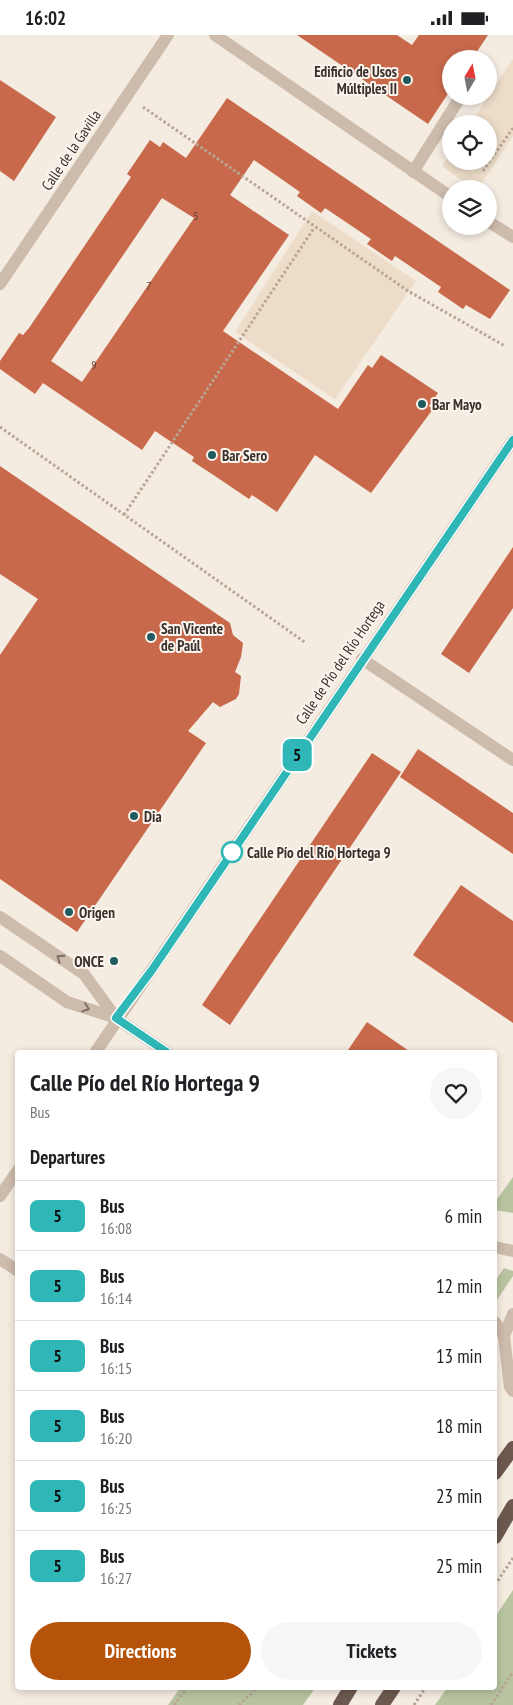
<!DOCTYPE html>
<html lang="en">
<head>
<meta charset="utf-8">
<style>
  body { margin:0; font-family:"PT Sans Narrow",sans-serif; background:#f6f6f6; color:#202124; height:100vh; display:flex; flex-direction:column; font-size:19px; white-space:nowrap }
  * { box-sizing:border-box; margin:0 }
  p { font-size:16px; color:#757577 }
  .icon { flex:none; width:28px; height:28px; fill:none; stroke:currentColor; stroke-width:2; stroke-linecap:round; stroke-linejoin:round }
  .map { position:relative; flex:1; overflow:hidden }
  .drawer { position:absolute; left:15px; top:1015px; width:482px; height:640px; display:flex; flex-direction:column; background:#fff; border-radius:5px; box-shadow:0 2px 8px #0003 }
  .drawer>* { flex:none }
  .badge { padding:0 10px; border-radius:8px; font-size:18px; line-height:32px }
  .needle { width:32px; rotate:10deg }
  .buttons { position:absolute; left:442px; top:15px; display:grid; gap:10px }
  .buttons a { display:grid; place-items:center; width:55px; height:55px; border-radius:50%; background:#fff; box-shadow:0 2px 8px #0003; font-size:25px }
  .map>.badge { position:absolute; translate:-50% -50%; box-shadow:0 0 0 2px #fff }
  h2 { padding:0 15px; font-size:19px; line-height:45px }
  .round { display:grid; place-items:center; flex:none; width:52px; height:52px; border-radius:26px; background:#f6f6f6 }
  .overview { display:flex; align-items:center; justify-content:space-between; height:85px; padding:0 15px }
  h1 { font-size:24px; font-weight:700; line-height:38px }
  .cta { display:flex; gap:10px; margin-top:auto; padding:10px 15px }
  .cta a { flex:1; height:58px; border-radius:30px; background:#b45309; color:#fff; font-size:20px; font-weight:700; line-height:58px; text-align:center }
  .cta a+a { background:#f6f6f6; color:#202124 }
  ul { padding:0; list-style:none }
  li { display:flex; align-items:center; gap:15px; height:70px; padding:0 15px; border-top:1px solid #e0e0e0 }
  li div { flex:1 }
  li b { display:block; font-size:19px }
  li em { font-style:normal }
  li .badge { min-width:55px; font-weight:700; text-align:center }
  .status { display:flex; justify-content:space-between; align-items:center; height:35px; padding:0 25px; background:#fff; direction:ltr }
  .status svg { height:14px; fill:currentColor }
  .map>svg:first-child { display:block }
  .green { fill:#b8c4a0 }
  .plaza { fill:#ecdcc8 }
  .building { fill:#c8694b; fill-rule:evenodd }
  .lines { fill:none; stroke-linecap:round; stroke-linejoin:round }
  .path { stroke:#b9a596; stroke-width:3; stroke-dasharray:2.5 2.5; stroke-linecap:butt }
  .service { stroke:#cdbbac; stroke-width:12 }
  .minor { stroke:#cdbbac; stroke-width:12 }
  .tertiary { stroke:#cdbbac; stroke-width:12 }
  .trunk { stroke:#6c584f; stroke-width:14 }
  .oneway { stroke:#7d6f65 }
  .line-casing { stroke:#fff; stroke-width:11 }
  .line { stroke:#2fb7b7; stroke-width:8 }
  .poi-dot { fill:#1f5a5e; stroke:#fbf5ee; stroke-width:2 }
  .stop-dot { fill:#fff; stroke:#2fb7b7; stroke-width:2.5 }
  .labels { text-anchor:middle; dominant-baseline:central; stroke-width:4; stroke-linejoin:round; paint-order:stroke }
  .number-label { font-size:12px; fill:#5e3e33 }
  .poi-label { font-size:15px; font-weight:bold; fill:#3b302b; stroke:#fbf5ee; text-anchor:start }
  .street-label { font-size:15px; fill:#3b302b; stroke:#fbf5ee }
  .stop-label { font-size:15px; font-weight:bold; fill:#3b302b; stroke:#fbf5ee; text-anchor:start }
</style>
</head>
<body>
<div class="status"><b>16:02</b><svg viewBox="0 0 49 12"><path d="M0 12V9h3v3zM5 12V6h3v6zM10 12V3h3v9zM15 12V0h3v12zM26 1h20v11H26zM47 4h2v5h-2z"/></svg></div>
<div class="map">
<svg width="513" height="1670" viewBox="0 0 513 1670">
  <rect width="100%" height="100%" fill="#f4ebe1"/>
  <path class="green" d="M513,1142v36l-18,-3v-8z
    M504,1233l9,3v5l-16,24 -2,-19z
    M513,1555v115h-78l12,-17 48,-1v-70z
    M180,1653v-1l135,1 -12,17h-135z"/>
  <path class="plaza" d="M513,24v77l-35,53h-5l-31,-23 9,-13v8h38v-37h-19z
    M312,176l104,70 -81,118 -100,-67z"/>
  <path class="building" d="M297,0h100l15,10 7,-10h69l-16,24h-21v30l-23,35z
    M0,45l56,37 -42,64 -14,-10z
    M227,63l283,192 -20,29 -24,-14 -3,4 -25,-17 3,-5 -46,-31 -3,5 -25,-17 4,-5 -46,-31 -4,5 -24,-17 3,-4 -46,-32 -24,35 59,40 -66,96 115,78 30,-44 4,3 9,-13 57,38 -9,13 4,3 -62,84 -56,-38 -38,57 -25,-17 -3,4 -34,-23 -23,-15 2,-4 -39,-26 -13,19 -99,-67 -8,11 -35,-25v-8l19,-28 4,2 6,-7 102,-151 -4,-3 23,-34 10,7 3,-5 23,16zM162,163l32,20 -112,164 -31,-21z
    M0,431l230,157 3,12 10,8 -2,14 -6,15 6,4 -2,18 -3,5 -16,8 -7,-5 -25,29 18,12 -129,189 -77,-53v-224l38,-56 -38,-25z
    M513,512v61l-44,65 -28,-19z
    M418,714l95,64v41l-113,-77z
    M372,718l29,19 -171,253 -28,-20z
    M461,850l52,36v102l-100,-68z
    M367,987l45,31h-66z"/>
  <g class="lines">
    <path class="path" d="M143,72l265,184 97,55
      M483,136l30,-43
      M0,392l306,216
      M124,480l190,-287
      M495,1550l18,-27
      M174,1670l14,-18
      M239,1670l19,-18
      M414,1670l12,-18
      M491,1670l22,-33"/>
    <path class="service" d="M413,137l48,-76"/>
    <path class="minor" d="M215,0l236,162
      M489,187l24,15
      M0,249l168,-249
      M362,624l151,101
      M95,1018l418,-613
      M0,1161l18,-26
      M0,1224l18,12"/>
    <path class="tertiary" d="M0,882l84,57 32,44
      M0,921l67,46 49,16 52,35
      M495,1212l18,4
      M513,1279l-9,22 6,51 3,4
      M495,1287l9,14"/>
    <path class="trunk" d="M495,1438l18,-25
      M495,1502l18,-31
      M340,1670l11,-18
      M382,1670l12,-18"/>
  </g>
  <defs><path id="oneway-chevron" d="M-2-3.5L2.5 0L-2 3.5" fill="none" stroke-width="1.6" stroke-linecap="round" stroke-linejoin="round" transform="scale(1.25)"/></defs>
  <g class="oneway">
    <use href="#oneway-chevron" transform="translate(60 923) rotate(-146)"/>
    <use href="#oneway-chevron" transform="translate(86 973) rotate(18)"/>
  </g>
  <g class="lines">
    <g class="line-casing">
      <path id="line" d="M168,1018l-52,-35 36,-48 361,-530"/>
    </g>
    <use href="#line" class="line"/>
  </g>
  <g class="poi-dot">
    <circle cx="407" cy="45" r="5"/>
    <circle cx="422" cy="369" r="5"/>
    <circle cx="212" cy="420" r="5"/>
    <circle cx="151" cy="602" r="5"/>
    <circle cx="134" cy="781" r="5"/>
    <circle cx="69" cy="877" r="5"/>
    <circle cx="114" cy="926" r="5"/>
  </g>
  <circle class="stop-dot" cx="232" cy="817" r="10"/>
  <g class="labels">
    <g class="number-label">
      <text x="196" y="180">5</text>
      <text x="149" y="250">7</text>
      <text x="94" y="329">9</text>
    </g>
    <g class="poi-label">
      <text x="397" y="36" text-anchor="end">Edificio de Usos<tspan x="397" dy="17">Múltiples II</tspan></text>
      <text x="432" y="369">Bar Mayo</text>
      <text x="222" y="420">Bar Sero</text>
      <text x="161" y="593">San Vicente<tspan x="161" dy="17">de Paúl</tspan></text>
      <text x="144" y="781">Dia</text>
      <text x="79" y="877">Origen</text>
      <text x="104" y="926" text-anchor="end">ONCE</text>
    </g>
    <g class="street-label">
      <text transform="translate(71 115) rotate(-56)">Calle de la Gavilla</text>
      <text transform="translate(340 627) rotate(-56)">Calle de Pío del Río Hortega</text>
    </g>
    <g class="stop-label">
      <text x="247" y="817">Calle Pío del Río Hortega 9</text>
    </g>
  </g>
</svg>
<div class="buttons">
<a><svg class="needle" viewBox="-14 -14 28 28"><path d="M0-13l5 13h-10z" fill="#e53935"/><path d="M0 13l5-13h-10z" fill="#757577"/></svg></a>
<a><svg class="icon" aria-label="locate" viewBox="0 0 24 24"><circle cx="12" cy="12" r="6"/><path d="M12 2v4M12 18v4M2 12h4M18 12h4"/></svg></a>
<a><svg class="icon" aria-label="layers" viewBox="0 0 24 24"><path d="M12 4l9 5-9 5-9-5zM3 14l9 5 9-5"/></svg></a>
</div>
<b class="badge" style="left:297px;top:720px;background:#2fb7b7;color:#111">5</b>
<section class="drawer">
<div class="overview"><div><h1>Calle Pío del Río Hortega 9</h1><p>Bus</p></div><a class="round"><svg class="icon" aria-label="heart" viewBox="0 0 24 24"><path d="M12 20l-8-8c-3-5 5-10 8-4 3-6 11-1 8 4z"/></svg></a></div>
<h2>Departures</h2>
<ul>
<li><span class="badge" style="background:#2fb7b7;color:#111">5</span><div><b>Bus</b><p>16:08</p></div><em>6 min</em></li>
<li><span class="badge" style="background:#2fb7b7;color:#111">5</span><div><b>Bus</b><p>16:14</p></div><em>12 min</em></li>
<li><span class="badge" style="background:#2fb7b7;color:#111">5</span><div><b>Bus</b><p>16:15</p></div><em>13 min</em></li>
<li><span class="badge" style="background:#2fb7b7;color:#111">5</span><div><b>Bus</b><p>16:20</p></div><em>18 min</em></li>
<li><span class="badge" style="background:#2fb7b7;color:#111">5</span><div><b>Bus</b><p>16:25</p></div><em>23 min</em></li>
<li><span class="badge" style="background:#2fb7b7;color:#111">5</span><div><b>Bus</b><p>16:27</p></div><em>25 min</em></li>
</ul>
<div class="cta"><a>Directions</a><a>Tickets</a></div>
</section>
</div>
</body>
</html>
